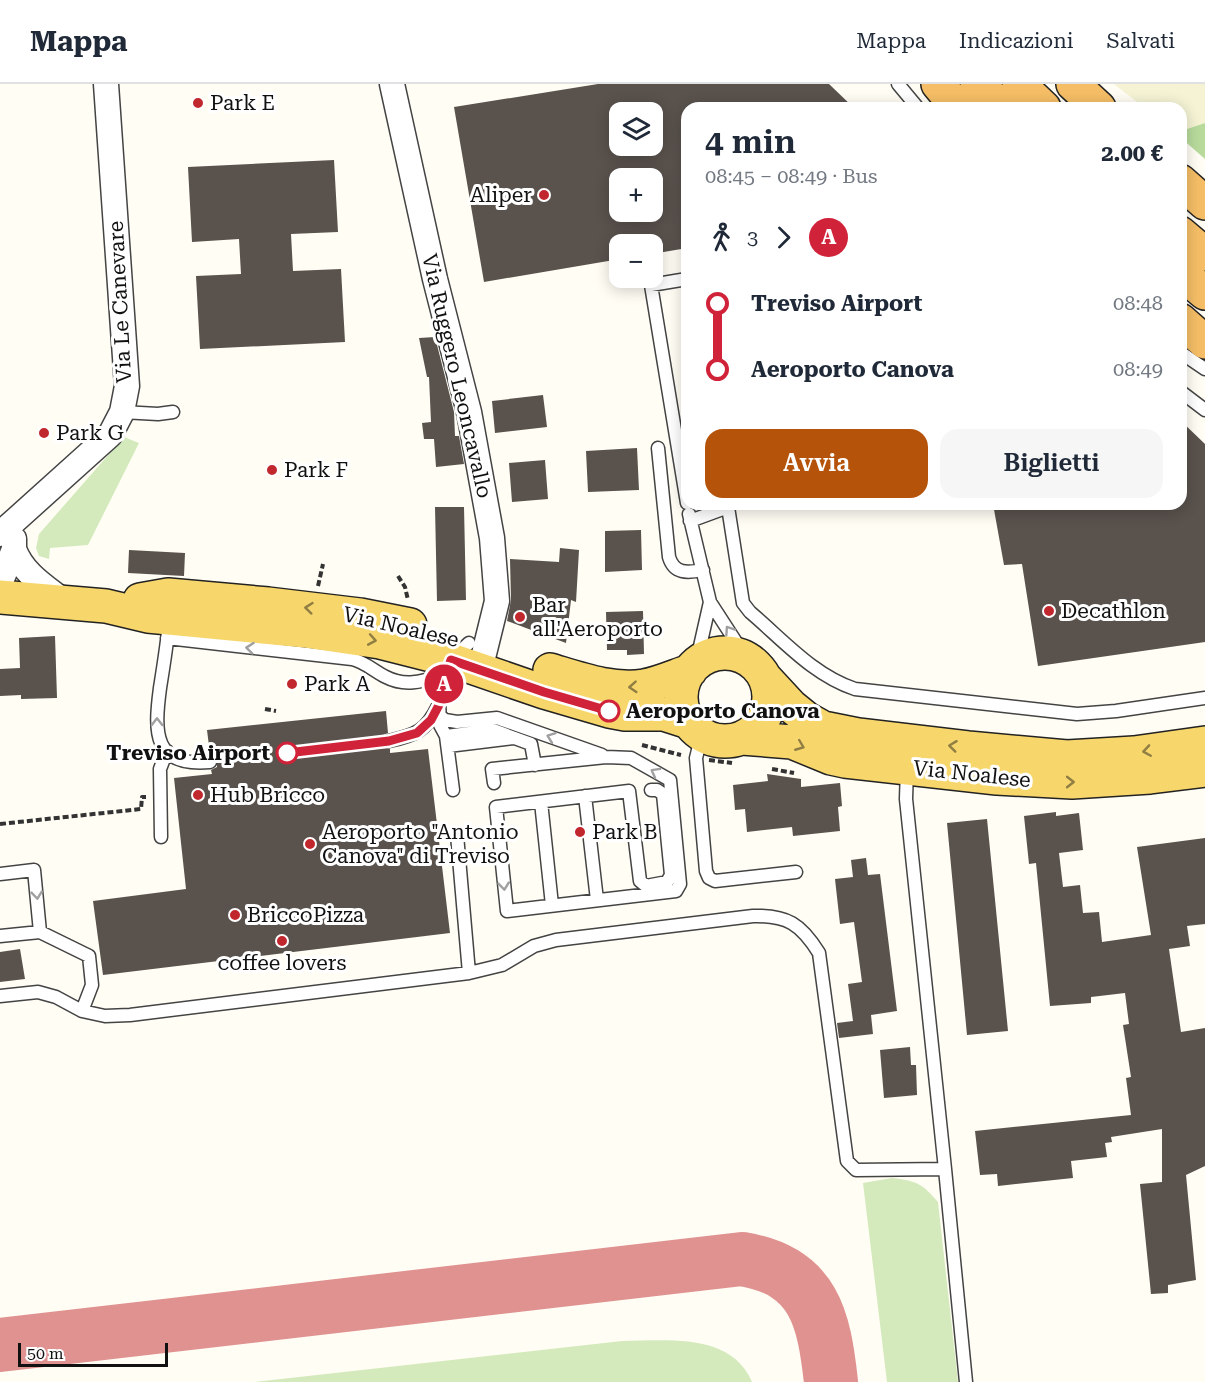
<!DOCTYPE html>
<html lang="it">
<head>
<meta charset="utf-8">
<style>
  body { margin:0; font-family:"Roboto Serif",serif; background:#f6f6f7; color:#1f2937; height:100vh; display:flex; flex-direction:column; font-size:22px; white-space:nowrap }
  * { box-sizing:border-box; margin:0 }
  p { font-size:20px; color:#747a83 }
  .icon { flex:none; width:33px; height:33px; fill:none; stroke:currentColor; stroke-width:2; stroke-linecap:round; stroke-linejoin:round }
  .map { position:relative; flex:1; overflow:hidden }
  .side { position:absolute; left:681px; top:18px; width:506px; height:408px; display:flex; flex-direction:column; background:#fff; border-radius:18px; box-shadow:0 3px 15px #0003 }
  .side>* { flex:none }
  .badge { padding:0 12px; border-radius:20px; font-size:21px; line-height:39px }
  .buttons { position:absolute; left:609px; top:18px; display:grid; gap:12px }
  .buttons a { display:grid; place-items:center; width:54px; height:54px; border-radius:12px; background:#fff; box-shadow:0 3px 15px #0003; font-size:30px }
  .scale { position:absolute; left:18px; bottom:15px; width:150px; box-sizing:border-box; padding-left:6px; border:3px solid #111; border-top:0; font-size:16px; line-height:21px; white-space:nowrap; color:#111; -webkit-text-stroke:4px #fff; paint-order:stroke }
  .map>.badge { position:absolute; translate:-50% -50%; box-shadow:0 0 0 3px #fff }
  .legs { display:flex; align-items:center; gap:9px; height:66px; padding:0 24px; font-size:20px }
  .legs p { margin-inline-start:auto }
  .summary { display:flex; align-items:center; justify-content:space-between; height:102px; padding:0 24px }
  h1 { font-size:33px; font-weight:600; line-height:45px }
  .action { display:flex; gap:12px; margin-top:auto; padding:12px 24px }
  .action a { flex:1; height:69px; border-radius:18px; background:#b45309; color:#fff; font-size:24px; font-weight:600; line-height:69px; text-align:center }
  .action a+a { background:#f6f6f7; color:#1f2937 }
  ul { padding:0 24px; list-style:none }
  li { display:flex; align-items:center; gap:21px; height:66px; font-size:22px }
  li i { display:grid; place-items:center; width:9px; height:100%; margin:0 8px; background:currentColor }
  li i::after { content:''; width:15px; height:15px; margin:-8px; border:4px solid; border-radius:50%; background:#fff }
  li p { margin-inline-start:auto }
  li:first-child i { background:linear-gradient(#0000 50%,currentColor 0) }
  li:last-child i { background:linear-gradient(currentColor 50%,#0000 0) }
  header { display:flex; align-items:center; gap:36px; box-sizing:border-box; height:84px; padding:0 30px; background:#fff; border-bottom:2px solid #e0e1e3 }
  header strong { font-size:28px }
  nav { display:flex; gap:33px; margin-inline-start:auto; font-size:21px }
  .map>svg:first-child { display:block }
  .farmland { fill:#f5f3d4 }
  .green { fill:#d4eabd }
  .forest { fill:#b8db9c }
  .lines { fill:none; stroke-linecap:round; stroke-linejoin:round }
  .taxiway { stroke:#e09291; stroke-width:54 }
  .building { fill:#59524d; fill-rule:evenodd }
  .service-casing { stroke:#444; stroke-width:15 }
  .minor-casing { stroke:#444; stroke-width:27 }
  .primary-casing { stroke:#222; stroke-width:36 }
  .trunk-casing { stroke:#222; stroke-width:36 }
  .path { stroke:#333; stroke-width:4; stroke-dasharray:6 3; stroke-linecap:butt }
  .service { stroke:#fff; stroke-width:12 }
  .minor { stroke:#fff; stroke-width:24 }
  .primary { stroke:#f7d76c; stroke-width:33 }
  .trunk { stroke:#f5be66; stroke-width:33 }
  .oneway { stroke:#907e43 }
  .oneway2 { stroke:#a0a0a0 }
  .line-1-casing { stroke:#fff; stroke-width:14 }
  .line-1 { stroke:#d02239; stroke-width:9 }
  .poi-dot { fill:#c1282e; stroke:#fff; stroke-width:2 }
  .stop-1-dot { fill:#fff; stroke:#d02239; stroke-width:3 }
  .labels { text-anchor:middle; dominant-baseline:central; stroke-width:6; stroke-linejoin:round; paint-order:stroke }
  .poi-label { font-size:21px; fill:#111; stroke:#fff; text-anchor:start }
  .street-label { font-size:21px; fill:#111; stroke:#fff }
  .stop-label { font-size:21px; font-weight:bold; fill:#111; stroke:#fff; text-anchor:start }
</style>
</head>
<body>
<header>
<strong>Mappa</strong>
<nav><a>Mappa</a><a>Indicazioni</a><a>Salvati</a></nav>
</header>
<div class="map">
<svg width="1205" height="1298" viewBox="0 0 1205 1298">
  <rect width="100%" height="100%" fill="#fffdf4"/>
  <path class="farmland" d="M1114,0h91v39l-24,8 -1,-23h-35z"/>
  <path class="green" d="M124,353l15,6 -51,102 -38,3 -1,11 -10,-3 -3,-8 3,-14z
    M892,1094c24,3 30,5 46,24l20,180h-71l-24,-199z
    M622,1257c44,0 109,-9 130,41h-498z"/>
  <path class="forest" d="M1205,39v36l-25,-22 1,-6z"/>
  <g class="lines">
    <path class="taxiway" d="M0,1261l742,-86c73,12 82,60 89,123"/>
  </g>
  <path class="building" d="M598,0h231l25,24h-167v140l-35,6v-10h-32v15l-136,23 -30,-175zM620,28h32v34h-32zM620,94h32v34h-32z
    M334,76l4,72 -47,2 2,37 48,-2 4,73 -145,7 -4,-73 45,-2 -2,-35 -47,3 -4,-75z
    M435,253l19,75 1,24h4l5,28 -28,3 -2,-28h-10l-2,-16 9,-1 -2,-45h-2l-8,-39z
    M543,311l4,32 -52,6 -3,-32z
    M1180,336l25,24v198l-167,24 -16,-102 -18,1 -11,-61h187z
    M637,364l2,42 -51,2 -2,-41z
    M545,376l3,39 -36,3 -3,-39z
    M435,423h29l2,93 -29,1z
    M641,446l1,40 -37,2v-41z
    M560,464l19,2 -3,52 -5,-2 -5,43 -59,-22 4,-21 -1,-41 49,3z
    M129,466l56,3 -1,23 -56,-3z
    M643,527l1,43 -17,1v-5h-20l-1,-38z
    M55,552l2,62 -36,1v-4l-21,1v-27l20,-1 -1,-30z
    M386,627l2,22 -5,2 -2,7 2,5 7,2v4l38,-4 22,184 -347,42 -10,-74 93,-12 -12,-111 38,-4 -1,-4 6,-3v-9l-7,-4 -3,-24z
    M767,690l34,5v8l39,-4 2,23 -4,1 2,24 -47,5 -1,-9 -45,5 -2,-23 -10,1 -2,-25 35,-4z
    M1056,728v4l23,-3 4,37 -24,3 4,34 17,-2 3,28 16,-1 3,30 49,-7 -14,-88 68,-9v86l-18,2 3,20 -21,3 12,83 24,-4v138l-19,9 10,105 -28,5v8l-17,1 -11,-110 22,-2v-53l-51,8 1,5 -7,1 2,14 -36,4 2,17 -75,8 -1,-12 -17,1 -5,-44 156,-16 -5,-37 5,-1 -8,-52 6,-1 -4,-31 -34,4v6l-41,3 -14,-143 -7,1 -5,-48z
    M987,735l21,212 -41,4 -20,-212z
    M866,774l2,17 12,-1 17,137 -26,4 2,19 -34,4 -2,-15 16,-2 -5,-37 14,-2 -8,-60 -14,2 -5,-45 18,-2 -2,-17z
    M20,865l5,30 -25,3v-30z
    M910,963l1,18h5l1,30 -33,3 -4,-48z"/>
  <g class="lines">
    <g class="service-casing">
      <path id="service" d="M898,0l20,24
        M687,195l-36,6 36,218
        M1180,268l25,17
        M1180,307l25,19
        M122,328l36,2 15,-2
        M658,364l11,109c5,17 18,16 34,13
        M689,430l21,88 37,57
        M690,437l38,-14 15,96 7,9c33,28 63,63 105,77l222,25 39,-3 89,-13
        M168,548c-2,19 -5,37 -8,56 -6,45 -7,79 50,74
        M167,554l185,21c13,3 22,12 34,18 21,11 40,3 61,-3
        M696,580l14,-62
        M439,631l6,5 12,2 40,-4 105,37
        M446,652l47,-6 38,14 4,21
        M706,653l-7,9 -3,12 10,113 3,7 6,3 81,-9
        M389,657c27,-6 37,-10 49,-35
        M448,662l65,-8
        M907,684l-1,31 39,370
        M494,699l-2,-14 114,-12 25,1 39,22 10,104 -4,7 -169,20 -11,-104 133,-16 11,90 6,5 21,-4 4,-7 -8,-81 -6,-4h-6
        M453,706l-7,-54 -6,-11 -1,-26 12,-39 18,-17
        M585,712l12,104
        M541,718l11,103
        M457,751l12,138
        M161,753l-1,-68 7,-18
        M0,790l34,-4 6,62 -40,4
        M0,912l38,-4 18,5 26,14 10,-26 -3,-29 -49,-24
        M82,927l23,5 25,-1 339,-42 33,-8 32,-19 22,-6 197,-24c34,-1 48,8 66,37l28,208 9,9 89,-1 21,213"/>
    </g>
    <g class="minor-casing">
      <path id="minor" d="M392,0l43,195 34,133 23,126 5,63 -17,69
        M0,450l110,-99 12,-23 5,-26 -21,-302
        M14,465c9,25 32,38 52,54
        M0,500l14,-35v-10"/>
    </g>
    <g class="primary-casing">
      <path id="primary" d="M0,513l106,9 42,10 157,15 75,11 71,18 93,32 65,19 16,3h39l25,8
        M140,516l28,-5 100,9 92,11 50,10
        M681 613a44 44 0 1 1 88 0a44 44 0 1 1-88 0Z
        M550,586c30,9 63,21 94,16 16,-3 31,-10 46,-15
        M766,595l25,27 16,13 16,9 35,7 110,13 99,9 67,-4 71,-10
        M742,654l50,4 39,16 14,3 152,17 75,4 78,-5 55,-7"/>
    </g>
    <g class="trunk-casing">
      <path id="trunk" d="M938,0l20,24
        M977,0l26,24
        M1019,0l25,24
        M1073,0l26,24
        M1180,97l25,22
        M1180,149l25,21
        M1180,188l25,21
        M1180,236l25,22"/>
    </g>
    <path class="path" d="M398,492l7,11 3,13
      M318,502l5,-22
      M265,625l11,2
      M642,661l39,10
      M709,676l23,3
      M772,685l22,4
      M0,740l141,-15 1,-12h4"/>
    <use href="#service" class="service"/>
    <use href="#minor" class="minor"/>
    <use href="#primary" class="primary"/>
    <use href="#trunk" class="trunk"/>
  </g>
  <defs><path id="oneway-chevron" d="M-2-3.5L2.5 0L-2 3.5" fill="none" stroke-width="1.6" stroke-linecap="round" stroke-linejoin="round" transform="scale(1.5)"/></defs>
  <g class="oneway">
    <use href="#oneway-chevron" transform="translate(309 524) rotate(-174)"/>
    <use href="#oneway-chevron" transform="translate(372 556) rotate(10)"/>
    <use href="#oneway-chevron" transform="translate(633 603) rotate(176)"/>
    <use href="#oneway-chevron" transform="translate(800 662) rotate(22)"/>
    <use href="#oneway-chevron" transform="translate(953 662) rotate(-173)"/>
    <use href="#oneway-chevron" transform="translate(1147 667) rotate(171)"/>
    <use href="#oneway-chevron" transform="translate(1070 698)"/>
  </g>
  <g class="oneway2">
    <use href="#oneway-chevron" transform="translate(729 546) rotate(-124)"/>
    <use href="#oneway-chevron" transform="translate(250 564) rotate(-174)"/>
    <use href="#oneway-chevron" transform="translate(157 638) rotate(-90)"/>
    <use href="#oneway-chevron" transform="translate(551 653) rotate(-160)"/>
    <use href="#oneway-chevron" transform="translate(655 688) rotate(-151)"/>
    <use href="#oneway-chevron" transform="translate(504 802) rotate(84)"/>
    <use href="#oneway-chevron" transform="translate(37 811) rotate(84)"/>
  </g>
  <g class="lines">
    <g class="line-1-casing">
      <path id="line-1" d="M287,669l102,-12 28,-8 14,-13 8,-15 1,-12 11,-33 93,32 65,19"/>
    </g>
    <use href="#line-1" class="line-1"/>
  </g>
  <g class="poi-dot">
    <circle cx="198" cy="19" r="6"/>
    <circle cx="544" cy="111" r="6"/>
    <circle cx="44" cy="349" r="6"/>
    <circle cx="272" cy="386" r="6"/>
    <circle cx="1049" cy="527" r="6"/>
    <circle cx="520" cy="533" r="6"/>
    <circle cx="292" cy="600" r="6"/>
    <circle cx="198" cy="711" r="6"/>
    <circle cx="580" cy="748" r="6"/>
    <circle cx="310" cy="760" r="6"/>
    <circle cx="235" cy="831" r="6"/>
    <circle cx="282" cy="857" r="6"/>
  </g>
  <g class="stop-1-dot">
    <circle cx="609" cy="627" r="10"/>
    <circle cx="287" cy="669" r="10"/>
  </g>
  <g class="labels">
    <g class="poi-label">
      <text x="210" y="19">Park E</text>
      <text x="532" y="111" text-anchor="end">Aliper</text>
      <text x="56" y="349">Park G</text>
      <text x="284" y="386">Park F</text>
      <text x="532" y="521">Bar<tspan x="532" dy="24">all'Aeroporto</tspan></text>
      <text x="1061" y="527">Decathlon</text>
      <text x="304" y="600">Park A</text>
      <text x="210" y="711">Hub Bricco</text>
      <text x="322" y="748">Aeroporto "Antonio<tspan x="322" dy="24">Canova" di Treviso</tspan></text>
      <text x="592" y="748">Park B</text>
      <text x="247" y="831">BriccoPizza</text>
      <text x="282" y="879" text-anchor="middle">coffee lovers</text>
    </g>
    <g class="street-label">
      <text transform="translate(120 218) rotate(-93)">Via Le Canevare</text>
      <text transform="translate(457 292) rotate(77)">Via Ruggero Leoncavallo</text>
      <text transform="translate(401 543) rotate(13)">Via Noalese</text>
      <text transform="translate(972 690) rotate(6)">Via Noalese</text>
    </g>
    <g class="stop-label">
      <text x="626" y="627">Aeroporto Canova</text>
      <text x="270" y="669" text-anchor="end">Treviso Airport</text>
    </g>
  </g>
</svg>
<div class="buttons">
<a><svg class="icon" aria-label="layers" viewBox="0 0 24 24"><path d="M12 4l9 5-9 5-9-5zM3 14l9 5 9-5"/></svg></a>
<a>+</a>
<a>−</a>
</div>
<div class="scale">50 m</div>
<b class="badge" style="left:444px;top:600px;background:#d02239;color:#fff">A</b>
<section class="side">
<div class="summary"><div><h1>4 min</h1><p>08:45 – 08:49 · Bus</p></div><b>2.00 €</b></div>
<div class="legs"><svg class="icon" aria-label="walk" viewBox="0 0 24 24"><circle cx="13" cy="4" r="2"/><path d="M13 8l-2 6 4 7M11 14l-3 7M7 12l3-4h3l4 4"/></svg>3<svg class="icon" aria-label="forward" viewBox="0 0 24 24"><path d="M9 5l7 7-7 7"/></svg><b class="badge" style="background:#d02239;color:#fff">A</b></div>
<ul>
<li><i style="color:#d02239"></i><b>Treviso Airport</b><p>08:48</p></li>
<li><i style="color:#d02239"></i><b>Aeroporto Canova</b><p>08:49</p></li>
</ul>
<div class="action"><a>Avvia</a><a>Biglietti</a></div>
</section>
</div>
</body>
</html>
